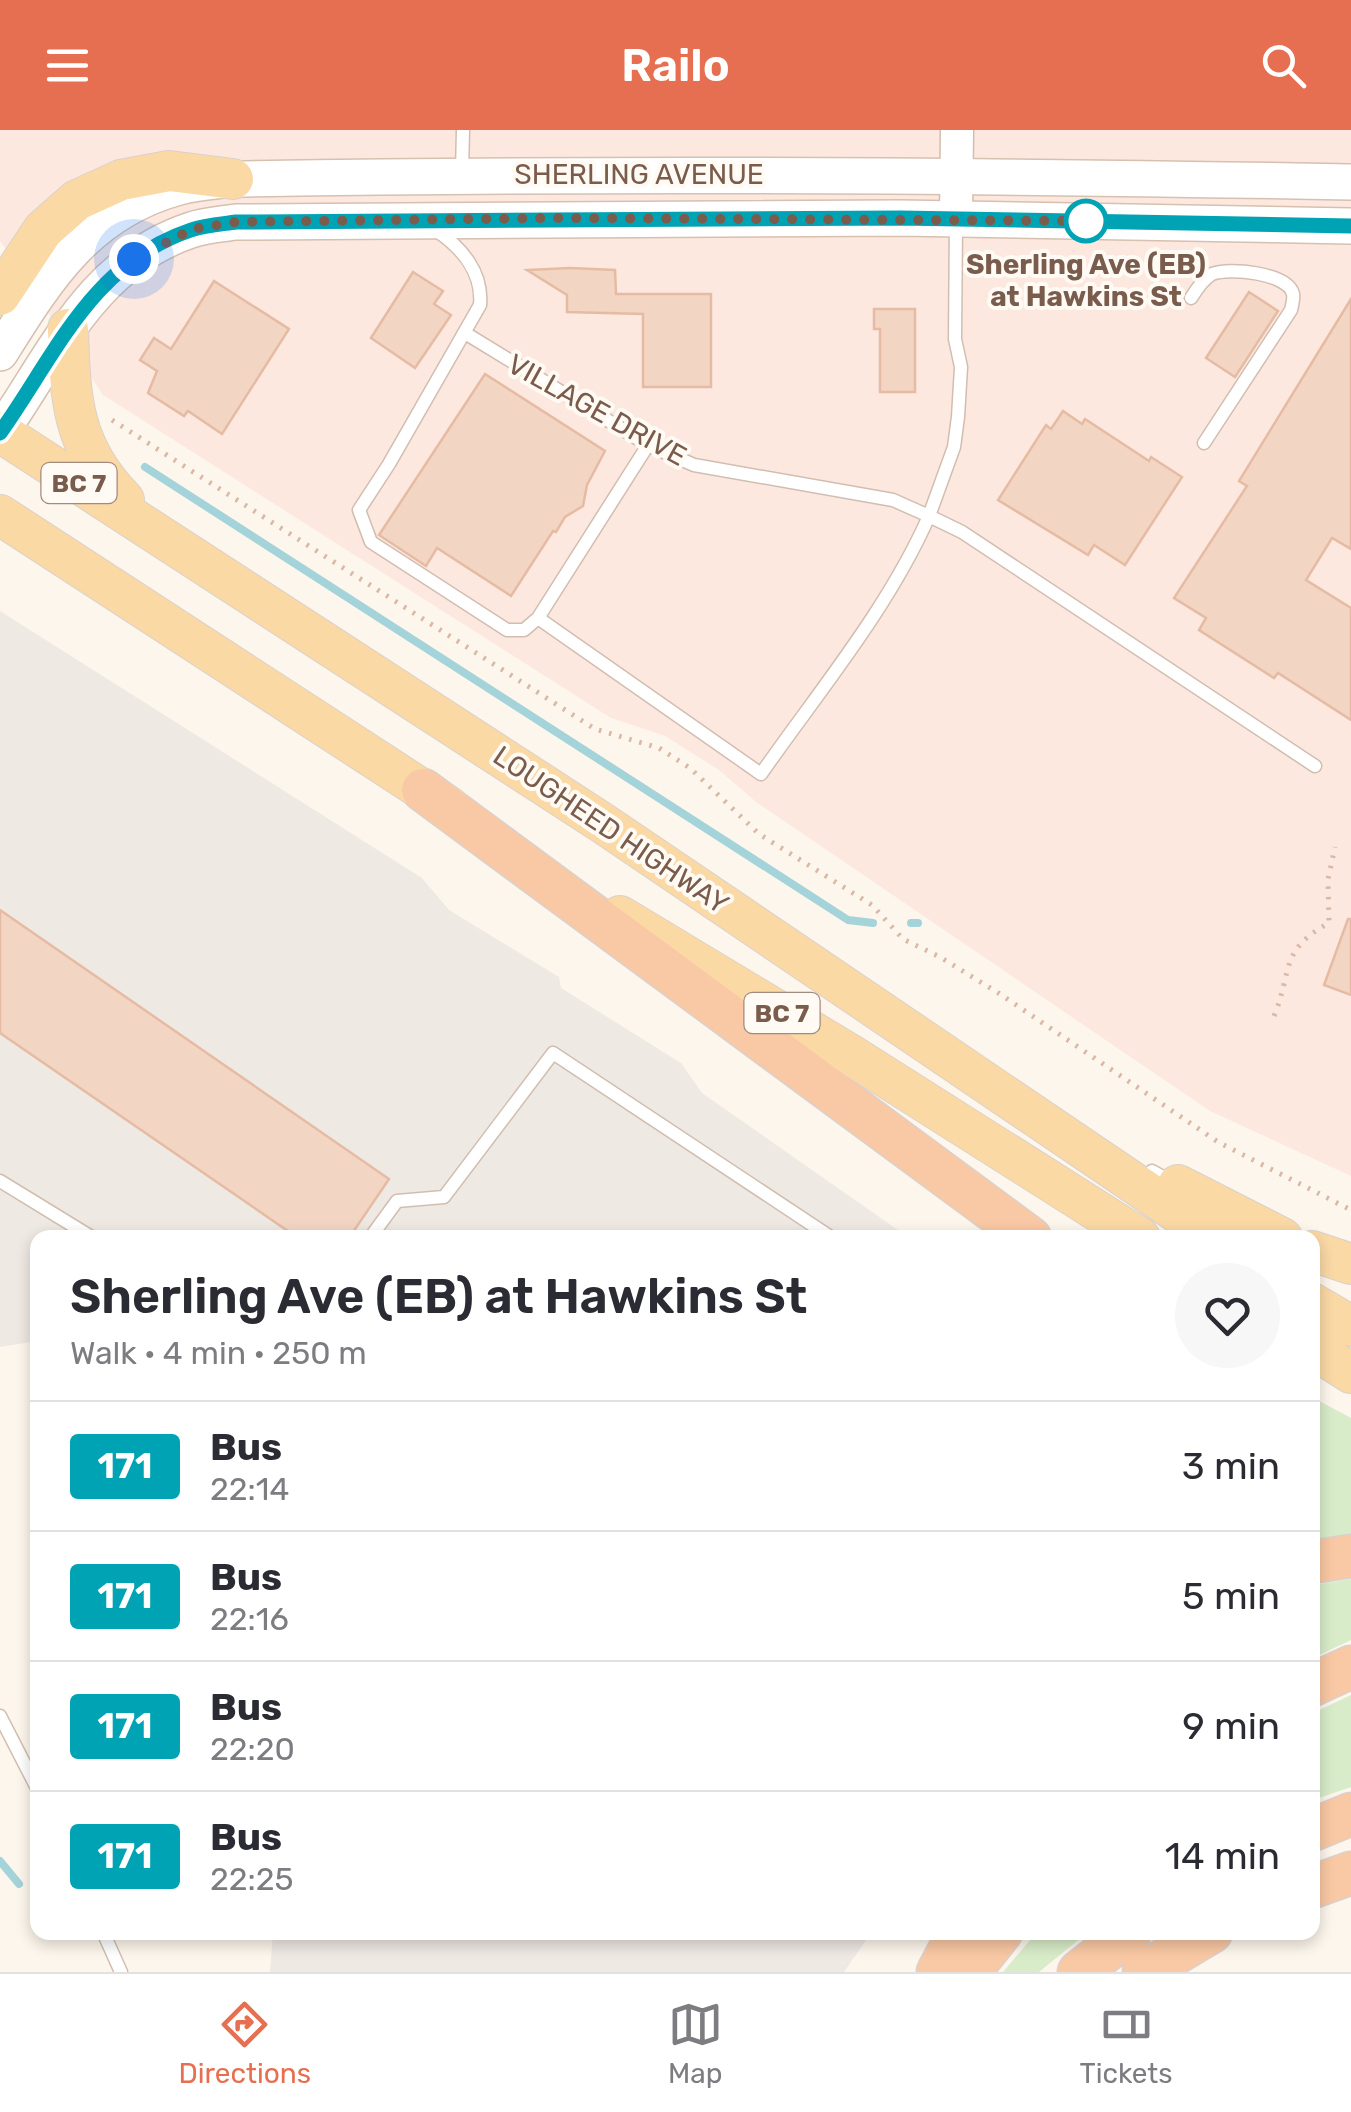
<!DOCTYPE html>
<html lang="en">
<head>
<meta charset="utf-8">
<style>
  body { margin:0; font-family:Rubik,sans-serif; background:#f7f7f7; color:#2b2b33; height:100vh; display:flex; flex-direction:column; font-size:38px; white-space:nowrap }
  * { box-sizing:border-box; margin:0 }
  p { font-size:32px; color:#7c7c81 }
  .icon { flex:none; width:55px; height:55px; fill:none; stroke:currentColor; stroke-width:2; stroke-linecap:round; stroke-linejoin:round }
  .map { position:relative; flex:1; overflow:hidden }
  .sheet { position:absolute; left:30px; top:1100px; width:1290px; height:710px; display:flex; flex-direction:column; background:#fff; border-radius:20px; box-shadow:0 5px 15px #0003 }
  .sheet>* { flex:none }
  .badge { padding:0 20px; border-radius:8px; font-size:35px; line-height:65px }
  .you { position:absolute; width:50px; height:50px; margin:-25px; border:8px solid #fff; border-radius:50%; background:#1a73e8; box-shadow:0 0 0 15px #1a73e833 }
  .map>.badge { position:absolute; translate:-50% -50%; box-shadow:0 0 0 5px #fff }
  .round { display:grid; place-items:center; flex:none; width:105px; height:105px; border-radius:52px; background:#f7f7f7 }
  .head { display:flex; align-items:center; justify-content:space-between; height:170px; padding:0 40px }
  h1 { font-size:48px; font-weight:600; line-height:75px }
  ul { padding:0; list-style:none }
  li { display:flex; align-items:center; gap:30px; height:130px; padding:0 40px; border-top:2px solid #e1e1e2 }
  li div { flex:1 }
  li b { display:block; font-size:38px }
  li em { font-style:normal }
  li .badge { min-width:110px; font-weight:700; text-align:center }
  header { display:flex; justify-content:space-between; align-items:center; height:130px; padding:0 40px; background:#e76f51; color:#fff; font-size:45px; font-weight:600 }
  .dock { display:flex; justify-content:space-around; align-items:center; height:140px; border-top:2px solid #e1e1e2; background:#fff; font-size:28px; color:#7c7c81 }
  .dock a { display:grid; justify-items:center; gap:5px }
  .dock .selected { color:#e76f51 }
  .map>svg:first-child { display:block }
  .commercial { fill:#fde8e0 }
  .industrial { fill:#efe9e4 }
  .green { fill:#d8ecc9 }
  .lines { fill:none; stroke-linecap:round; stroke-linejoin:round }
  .stream { stroke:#a5d3da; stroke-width:8 }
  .building { fill:#f3d5c3; stroke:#e6bba3; stroke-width:2.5 }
  .service-casing { stroke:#d1beb0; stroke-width:15 }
  .tertiary-casing { stroke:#d1beb0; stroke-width:35 }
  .secondary-casing { stroke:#d6c0b0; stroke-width:38 }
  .primary-casing { stroke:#dad1cd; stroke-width:42 }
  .trunk-casing { stroke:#dad1cd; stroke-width:45 }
  .path { stroke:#d9b8a5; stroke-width:5; stroke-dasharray:2.5 8; stroke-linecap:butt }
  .service { stroke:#fff; stroke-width:12 }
  .tertiary { stroke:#fff; stroke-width:32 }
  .secondary { stroke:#fff; stroke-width:35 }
  .primary { stroke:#fbd9a5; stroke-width:40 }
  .trunk { stroke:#f9c8a4; stroke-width:42 }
  .line-casing { stroke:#fff; stroke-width:22 }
  .line { stroke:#00a3b4; stroke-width:15 }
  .walk { stroke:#7a5c4d; stroke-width:10; stroke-dasharray:0 18 }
  .stop-dot { fill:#fff; stroke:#00a3b4; stroke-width:5 }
  .labels { text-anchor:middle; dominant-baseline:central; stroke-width:8; stroke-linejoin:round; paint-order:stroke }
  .shield { fill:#fffaf3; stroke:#a28b7f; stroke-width:2.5 }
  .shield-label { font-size:25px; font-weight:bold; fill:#7a5c4d }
  .street-label { font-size:28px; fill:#7a5c4d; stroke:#fffaf3 }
  .stop-label { font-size:28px; font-weight:bold; fill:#7a5c4d; stroke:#fffaf3 }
</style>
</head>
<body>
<header><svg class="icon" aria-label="menu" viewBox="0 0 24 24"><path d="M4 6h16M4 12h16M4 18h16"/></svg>Railo<svg class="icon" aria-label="search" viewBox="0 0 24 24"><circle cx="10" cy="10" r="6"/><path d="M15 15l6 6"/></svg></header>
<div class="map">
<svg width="1351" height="1842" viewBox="0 0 1351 1842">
  <rect width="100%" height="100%" fill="#fdf6ec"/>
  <path class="commercial" d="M0,0h1351v1046l-141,-65 -454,-309 -37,-32 -54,-34 -54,-18 -508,-323 -103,-154z"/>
  <path class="industrial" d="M0,481l422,267 27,32 110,67 2,11 120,75 21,30 206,144 -870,1 -1,103 -37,6z
    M273,1803v-1l598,1 -27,39h-574z"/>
  <path class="green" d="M1312,1267l39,21v118l-39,6z
    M1351,1449v61l-38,18v-73z
    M1351,1565v92l-38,13v-87z
    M1037,1802l50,1 -48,39h-36z"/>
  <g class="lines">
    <path class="stream" d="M145,337l703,453 25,3
      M911,793h7
      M0,1731l19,23"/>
  </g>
  <path class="building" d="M570,138l45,2 1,24h95v93h-68v-73l-76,-2v-17l-40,-25z
    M413,142l30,19 -9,13 17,11 -36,53 -44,-30z
    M214,151l75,48 -67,105 -34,-23 -4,5 -36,-23 9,-22 -17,-11 14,-22 17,11z
    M1249,162l29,19 -43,66 -29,-19z
    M1351,169v250l-19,-11 -26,42 45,28v112l-73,-47 -4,5 -75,-48 7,-12 -32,-20 73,-112 -8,-5z
    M874,179h41v83h-35v-63h-6z
    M485,244l120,77 -18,34 -4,21 -18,11 -9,15 -3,-1 -42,65 -74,-48 -11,18 -47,-31z
    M1063,281l19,13 3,-5 64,42 2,-4 31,20 -57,88 -31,-20 -6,10 -90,-55 48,-75 5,4z
    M0,780l389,269 -40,59h-51l-298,-205z
    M1348,789h3v76l-27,-10z"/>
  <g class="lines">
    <g class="service-casing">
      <path id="service" d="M462,42l1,-42
        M437,101c25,17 46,42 43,74l-91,159 -30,46 12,32 136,88h17l14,-12
        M1191,168c5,-8 12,-19 21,-24 17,-7 76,-1 81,20 1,4 -1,12 -2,16l-87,133
        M465,203l183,112 46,20 199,35 36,16 25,-69 4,-30 3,-50 -6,-28 1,-118
        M648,315l-110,173 223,156c58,-83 127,-165 168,-258l33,16 353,234
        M1152,1041l20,11
        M0,1051l93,57
        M370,1108l27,-37 47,-4 109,-144 279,185
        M0,1586l38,74
        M103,1802l18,40"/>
    </g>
    <g class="tertiary-casing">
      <path id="tertiary" d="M956,89l1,-89"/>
    </g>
    <g class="secondary-casing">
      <path id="secondary" d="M0,223c47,-75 87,-141 179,-166 17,-5 37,-6 54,-8 373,-6 745,-4 1118,3
        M0,303c55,-79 92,-170 191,-203 14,-5 31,-6 45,-8l664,-4 451,8"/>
    </g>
    <g class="primary-casing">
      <path id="primary" d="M0,165l43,-65 34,-30 44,-20 48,-9 64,8
        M68,199c2,70 4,118 56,171
        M0,302l604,392 611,414
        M0,385l449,292
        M620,786l231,139 289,183
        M1178,1055l104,53
        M1312,1121l39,13
        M1312,1173l39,23
        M1312,1218l39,25"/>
    </g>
    <g class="trunk-casing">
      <path id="trunk" d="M423,660l607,448
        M1312,1432l39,-6
        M1312,1555l39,-18
        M1312,1700l39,-16
        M1312,1757l39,-14
        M938,1842l21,-40
        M969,1842l32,-40
        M1079,1842l51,-40
        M1144,1842l67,-40"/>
    </g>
    <path class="path" d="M112,290l483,309 64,19 31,20 69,66 113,71 31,34 37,18 60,37 218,148 133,68
      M1274,886c19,-46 5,-66 55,-93l-1,-44 7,-32"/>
    <use href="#service" class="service"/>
    <use href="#tertiary" class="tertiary"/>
    <use href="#secondary" class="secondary"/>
    <use href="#primary" class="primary"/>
    <use href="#trunk" class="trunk"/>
  </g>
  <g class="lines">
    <g class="line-casing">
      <path id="line" d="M0,303c56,-79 92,-170 191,-203 14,-5 31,-6 45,-8l664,-4 451,8"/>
    </g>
    <use href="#line" class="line"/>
    <path class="walk" d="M134,129l59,-30 43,-7 323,-4 527,3"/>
  </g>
  <circle class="stop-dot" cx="1086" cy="91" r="20"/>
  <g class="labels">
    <g class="shield">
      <rect x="41.5" y="333" width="75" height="40" rx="8"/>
      <rect x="744.5" y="863" width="75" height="40" rx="8"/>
    </g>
    <g class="shield-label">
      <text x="79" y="353">BC 7</text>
      <text x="782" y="883">BC 7</text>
    </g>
    <g class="street-label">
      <text x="639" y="44">SHERLING AVENUE</text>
      <text transform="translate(597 280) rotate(29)">VILLAGE DRIVE</text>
      <text transform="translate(611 700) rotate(34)">LOUGHEED HIGHWAY</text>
    </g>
    <g class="stop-label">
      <text x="1086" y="134">Sherling Ave (EB)<tspan x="1086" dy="32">at Hawkins St</tspan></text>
    </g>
  </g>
</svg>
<div class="you" style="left:134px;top:129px"></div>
<section class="sheet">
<div class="head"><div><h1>Sherling Ave (EB) at Hawkins St</h1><p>Walk · 4 min · 250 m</p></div><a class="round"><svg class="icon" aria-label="heart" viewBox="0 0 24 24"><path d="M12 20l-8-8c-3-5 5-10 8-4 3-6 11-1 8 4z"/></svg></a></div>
<ul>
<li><span class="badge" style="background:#00a3b4;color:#fff">171</span><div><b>Bus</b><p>22:14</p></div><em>3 min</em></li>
<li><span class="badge" style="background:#00a3b4;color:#fff">171</span><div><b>Bus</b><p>22:16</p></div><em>5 min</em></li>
<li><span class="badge" style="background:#00a3b4;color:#fff">171</span><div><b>Bus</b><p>22:20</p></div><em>9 min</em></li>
<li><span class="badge" style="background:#00a3b4;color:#fff">171</span><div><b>Bus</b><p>22:25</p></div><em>14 min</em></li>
</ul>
</section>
</div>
<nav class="dock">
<a class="selected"><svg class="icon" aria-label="directions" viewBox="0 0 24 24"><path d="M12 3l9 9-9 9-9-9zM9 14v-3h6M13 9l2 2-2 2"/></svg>Directions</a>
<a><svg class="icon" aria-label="map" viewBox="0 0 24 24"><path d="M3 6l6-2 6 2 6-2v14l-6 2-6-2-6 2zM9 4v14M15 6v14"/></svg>Map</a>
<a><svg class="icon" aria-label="tickets" viewBox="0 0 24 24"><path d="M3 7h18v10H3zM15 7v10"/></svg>Tickets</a>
</nav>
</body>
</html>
